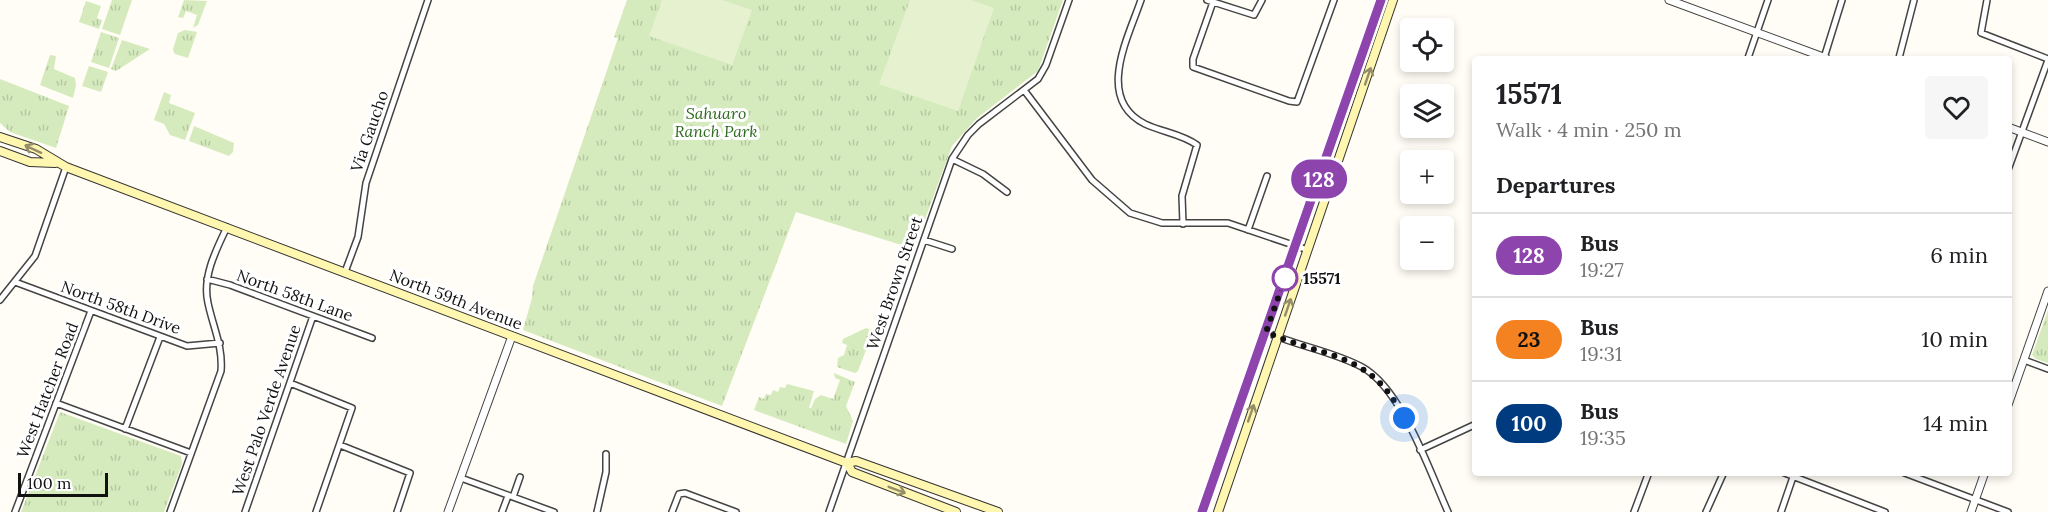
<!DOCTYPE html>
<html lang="en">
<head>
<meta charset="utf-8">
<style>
  body { margin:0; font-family:Lora,serif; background:#f6f6f6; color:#202124; height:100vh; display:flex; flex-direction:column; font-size:22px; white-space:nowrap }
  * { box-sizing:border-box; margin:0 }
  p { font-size:20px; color:#757577 }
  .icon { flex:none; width:33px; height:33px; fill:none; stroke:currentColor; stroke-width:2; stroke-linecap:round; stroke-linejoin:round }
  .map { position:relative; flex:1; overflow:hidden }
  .side { position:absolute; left:1472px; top:56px; width:540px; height:420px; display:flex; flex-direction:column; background:#fff; border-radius:6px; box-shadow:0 3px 9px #0003 }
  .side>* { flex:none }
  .badge { padding:0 12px; border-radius:20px; font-size:21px; line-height:39px }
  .tools { position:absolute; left:1400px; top:18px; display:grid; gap:12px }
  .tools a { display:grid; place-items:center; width:54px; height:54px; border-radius:6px; background:#fff; box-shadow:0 3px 9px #0003; font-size:30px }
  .scale { position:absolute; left:18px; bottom:15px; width:90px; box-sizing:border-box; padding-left:6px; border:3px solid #111; border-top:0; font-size:16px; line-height:21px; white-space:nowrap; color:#111; -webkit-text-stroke:4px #fff; paint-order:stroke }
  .you { position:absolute; width:30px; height:30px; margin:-15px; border:4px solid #fff; border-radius:50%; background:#1a73e8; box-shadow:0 0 0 9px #1a73e833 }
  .map>.badge { position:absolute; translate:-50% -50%; box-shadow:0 0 0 3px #fff }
  h2 { padding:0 24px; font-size:22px; line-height:54px }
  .round { display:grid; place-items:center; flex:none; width:63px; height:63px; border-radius:6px; background:#f6f6f6 }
  .summary { display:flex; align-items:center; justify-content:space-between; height:102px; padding:0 24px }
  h1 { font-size:28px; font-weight:700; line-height:45px }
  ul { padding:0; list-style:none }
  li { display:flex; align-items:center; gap:18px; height:84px; padding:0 24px; border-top:2px solid #e0e0e0 }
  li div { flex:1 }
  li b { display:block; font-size:22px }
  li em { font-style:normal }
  li .badge { min-width:66px; font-weight:700; text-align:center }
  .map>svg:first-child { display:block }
  .grass { fill:url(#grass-tufts) }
  .pitch { fill:#e6f2cf }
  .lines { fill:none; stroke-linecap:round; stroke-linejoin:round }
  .minor-casing { stroke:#444; stroke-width:8 }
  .tertiary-casing { stroke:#444; stroke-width:9 }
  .secondary-casing { stroke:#333; stroke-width:10 }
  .minor { stroke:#fff; stroke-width:5 }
  .tertiary { stroke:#fff; stroke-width:7 }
  .secondary { stroke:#fff6b0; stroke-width:8 }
  .oneway { stroke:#948f68 }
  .line-casing { stroke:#fff; stroke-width:14 }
  .line { stroke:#8e44ad; stroke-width:9 }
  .walk { stroke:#111; stroke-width:6; stroke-dasharray:0 10.8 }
  .stop-dot { fill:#fff; stroke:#8e44ad; stroke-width:3 }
  .labels { text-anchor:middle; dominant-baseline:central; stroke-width:6; stroke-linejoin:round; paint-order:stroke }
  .park-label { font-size:16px; font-style:italic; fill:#2f6b1f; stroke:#fff }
  .street-label { font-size:16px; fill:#111; stroke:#fff }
  .stop-label { font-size:16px; font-weight:bold; fill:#111; stroke:#fff; text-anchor:start }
</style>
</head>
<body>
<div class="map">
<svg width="2048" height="512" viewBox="0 0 2048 512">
  <defs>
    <pattern id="grass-tufts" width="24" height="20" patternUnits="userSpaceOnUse" patternTransform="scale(1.5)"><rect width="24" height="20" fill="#d5ebbd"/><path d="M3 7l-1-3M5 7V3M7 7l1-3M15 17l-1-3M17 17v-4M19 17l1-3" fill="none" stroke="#b6c8a1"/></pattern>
  </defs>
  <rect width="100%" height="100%" fill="#fffdf5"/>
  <path class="grass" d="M112,0h20l-12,35 -18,-6z
    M184,0l23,1 -9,24 -5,3 4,-13 -11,-4 -3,7 -5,-1z
    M627,0h436l-25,71 -61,47 -25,28 -38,103 -118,-37 -74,194 -199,-76 9,-32 1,-12 85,-248 -4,-1z
    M86,1l15,5 -4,12 5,2 -3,9 -20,-7z
    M185,30l12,2 -9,26 -13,-4 -2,-5 5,-16z
    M101,32l18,6 -10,30 -18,-6z
    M122,40l28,9 -34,22 -5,-2z
    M50,55l6,1 -2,13 21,9 1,8 -3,12 -33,-13z
    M89,66l19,6 -7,20 -19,-6z
    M0,79l69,27 -13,42 -46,-16 -10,-9z
    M164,92l7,3 -2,8 26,10 -10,27 -15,-5 -6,-11 -10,-4z
    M194,126l40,17 -1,9 -4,4 -40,-15z
    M2048,310v53l-12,-4 -4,-4z
    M866,328l17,6 -4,10 -13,6 -8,21 -3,2 -18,-6 1,-9 6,-3 3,-10 -5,-2 1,-4z
    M834,373l21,9 -9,24 7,15 -7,23 -92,-34 5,-13 5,2 2,-5 5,1 2,-5 5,2 2,-5 5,1 2,-4 27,7 -5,17h2l4,-9 6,-4 12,4 7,-19 -5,-2z
    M60,412l121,44 1,8 -18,48h-143z"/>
  <path class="pitch" d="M662,0h60l30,10 -20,55 -83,-29z
    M910,0h61l23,8 -36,103 -79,-27z"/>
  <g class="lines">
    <g class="minor-casing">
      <path id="minor" d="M1141,0c-13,38 -46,99 4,124 17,8 37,10 52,21l-15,51 1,28
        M1207,0l47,15 8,-15
        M1987,0l-6,33 67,26
        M1213,2l-20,57v8l96,34 8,1 37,-102
        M1748,58l20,-58
        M1824,58l18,-58
        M1899,58l15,-58
        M1024,90l68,90 38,33 32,10h66l80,27
        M952,159l31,15 24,18
        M2008,170l40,-110
        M1248,230l19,-54
        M924,240l28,9
        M345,272l13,-35 8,-54 62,-183
        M207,279l23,6 142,53
        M15,282l172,64 33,-3
        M0,300l35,-44 31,-89
        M1266,332c31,14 66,19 96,35 40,22 67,103 86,145
        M2024,360l24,9
        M290,383l62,25 -36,104
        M56,403l135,50
        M125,429l35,-92
        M340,445l70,28 -13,39
        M1420,450l54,-25
        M1782,472l103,40
        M1902,472l106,40
        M461,478l93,34
        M513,497l7,-20
        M15,512l76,-201
        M170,512l51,-141c2,-25 -8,-44 -13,-68 -6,-26 8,-53 19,-76
        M245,512l68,-196
        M502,512l6,-16
        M597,512l9,-40v-18
        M672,512l7,-18 6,-1 51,19
        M829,512l123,-353 16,-24 11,-11 59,-45 8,-14 23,-65
        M1634,512l15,-40
        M1706,512l18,-40
        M1781,512l12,-35"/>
    </g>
    <g class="tertiary-casing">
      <path id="tertiary" d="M1669,0l157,58
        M2008,127l40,15
        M2008,405l40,-114
        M448,512l64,-176
        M1971,512l14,-40"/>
    </g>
    <g class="secondary-casing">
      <path id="secondary" d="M0,137l36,12 30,18 781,296 9,-2 142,51
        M0,151l30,11 25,1
        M847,463l5,9 104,40
        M1202,512l179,-512
        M1218,512l175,-512"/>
    </g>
    <use href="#minor" class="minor"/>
    <use href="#tertiary" class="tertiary"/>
    <use href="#secondary" class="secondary"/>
  </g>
  <defs><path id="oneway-shaft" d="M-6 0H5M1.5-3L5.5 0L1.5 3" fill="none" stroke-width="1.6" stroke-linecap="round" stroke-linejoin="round" transform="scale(1.5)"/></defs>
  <g class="oneway">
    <use href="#oneway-shaft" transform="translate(1368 76) rotate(-71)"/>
    <use href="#oneway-shaft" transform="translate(33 149) rotate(-155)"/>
    <use href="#oneway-shaft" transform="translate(1288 307) rotate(-71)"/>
    <use href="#oneway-shaft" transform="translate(1251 413) rotate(-71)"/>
    <use href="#oneway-shaft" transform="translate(897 490) rotate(21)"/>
  </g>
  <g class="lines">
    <g class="line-casing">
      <path id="line" d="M1202,512l179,-512"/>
    </g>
    <use href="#line" class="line"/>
    <path class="walk" d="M1285,278l-19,54c60,27 105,19 138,86"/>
  </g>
  <circle class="stop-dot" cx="1285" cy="278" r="12"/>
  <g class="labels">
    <g class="park-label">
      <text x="716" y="113">Sahuaro<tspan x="716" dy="18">Ranch Park</tspan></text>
    </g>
    <g class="street-label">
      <text transform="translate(369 131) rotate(-71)">Via Gaucho</text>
      <text transform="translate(894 283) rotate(-71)">West Brown Street</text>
      <text transform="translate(295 295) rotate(20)">North 58th Lane</text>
      <text transform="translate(456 299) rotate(21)">North 59th Avenue</text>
      <text transform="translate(121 307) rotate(20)">North 58th Drive</text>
      <text transform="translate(47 390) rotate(-69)">West Hatcher Road</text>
      <text transform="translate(266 410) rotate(-71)">West Palo Verde Avenue</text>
    </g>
    <g class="stop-label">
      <text x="1303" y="278">15571</text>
    </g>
  </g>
</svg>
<div class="tools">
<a><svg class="icon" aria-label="locate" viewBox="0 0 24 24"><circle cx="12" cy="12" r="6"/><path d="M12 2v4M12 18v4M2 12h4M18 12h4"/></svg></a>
<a><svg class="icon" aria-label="layers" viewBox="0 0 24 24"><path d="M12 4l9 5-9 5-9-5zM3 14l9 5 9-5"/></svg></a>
<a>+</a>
<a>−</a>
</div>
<div class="scale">100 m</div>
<div class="you" style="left:1404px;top:418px"></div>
<b class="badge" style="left:1319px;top:179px;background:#8e44ad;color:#fff">128</b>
<section class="side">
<div class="summary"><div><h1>15571</h1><p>Walk · 4 min · 250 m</p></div><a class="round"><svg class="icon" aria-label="heart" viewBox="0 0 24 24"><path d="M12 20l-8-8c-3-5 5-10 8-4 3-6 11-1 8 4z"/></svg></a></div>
<h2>Departures</h2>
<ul>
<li><span class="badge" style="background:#8e44ad;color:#fff">128</span><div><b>Bus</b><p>19:27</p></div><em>6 min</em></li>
<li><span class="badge" style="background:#f58220;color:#111">23</span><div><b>Bus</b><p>19:31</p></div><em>10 min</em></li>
<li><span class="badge" style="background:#003b80;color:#fff">100</span><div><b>Bus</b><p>19:35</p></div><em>14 min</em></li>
</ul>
</section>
</div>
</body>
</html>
